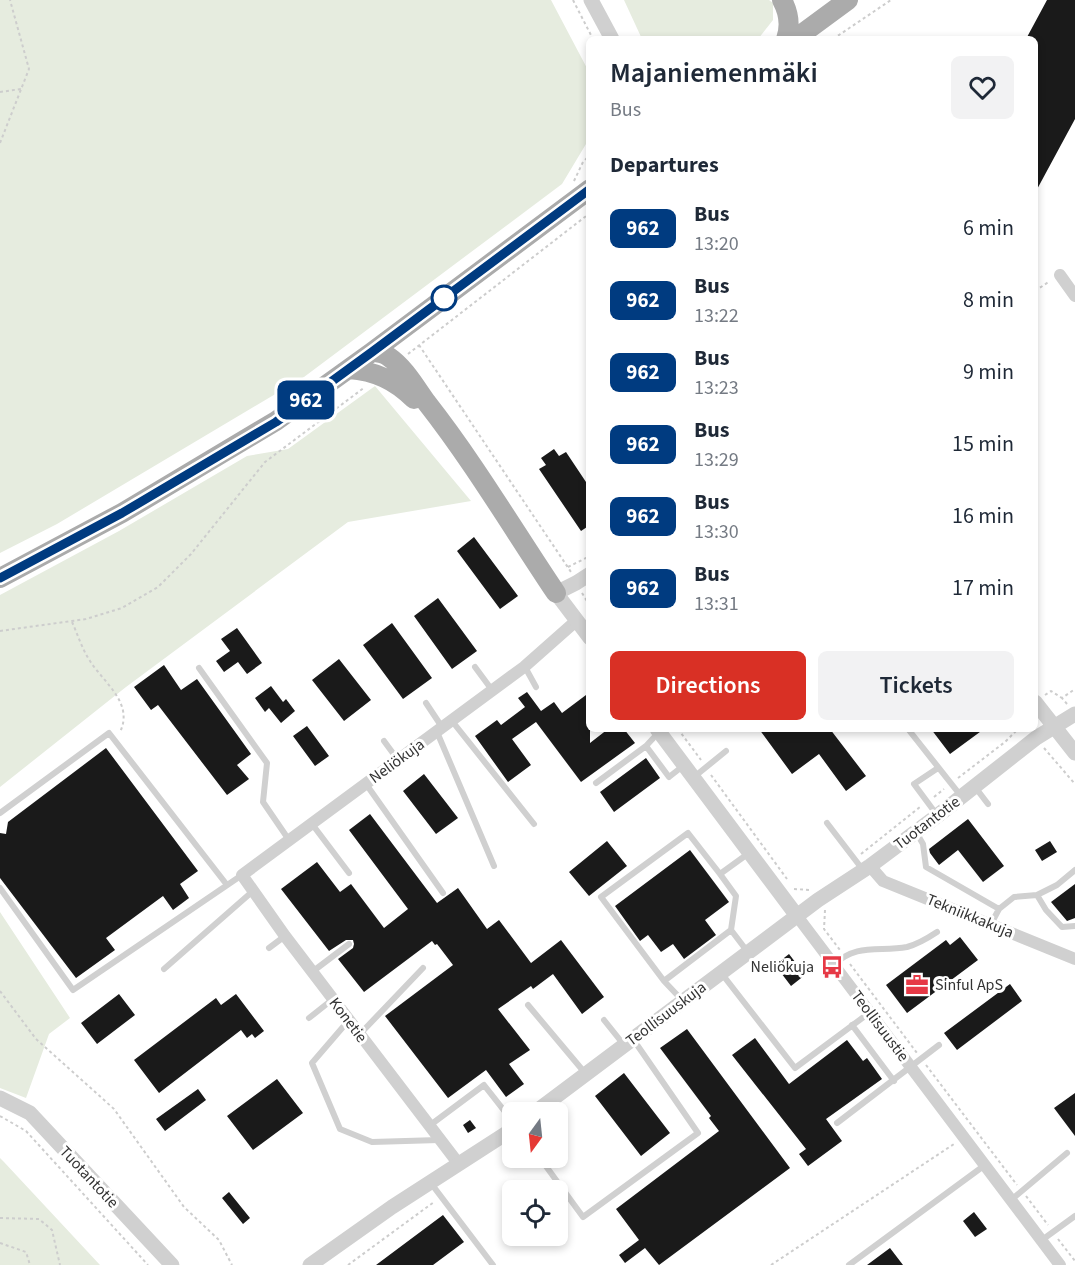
<!DOCTYPE html>
<html lang="en">
<head>
<meta charset="utf-8">
<style>
  body { margin:0; font-family:"Source Sans 3",sans-serif; background:#f2f2f3; color:#1f2937; height:100vh; display:flex; flex-direction:column; font-size:22px; white-space:nowrap }
  * { box-sizing:border-box; margin:0 }
  p { font-size:20px; color:#747a83 }
  .icon { flex:none; width:33px; height:33px; fill:none; stroke:currentColor; stroke-width:2; stroke-linecap:round; stroke-linejoin:round }
  .map { position:relative; flex:1; overflow:hidden }
  .panel { position:absolute; left:586px; top:36px; width:452px; height:696px; display:flex; flex-direction:column; background:#fff; border-radius:9px; box-shadow:0 3px 9px #0003 }
  .panel>* { flex:none }
  .badge { padding:0 12px; border-radius:9px; font-size:21px; line-height:39px }
  .needle { width:39px; rotate:195deg }
  .fabs { position:absolute; left:502px; top:1102px; display:grid; gap:12px }
  .fabs a { display:grid; place-items:center; width:66px; height:66px; border-radius:9px; background:#fff; box-shadow:0 3px 9px #0003; font-size:30px }
  .map>.badge { position:absolute; translate:-50% -50%; box-shadow:0 0 0 3px #fff }
  h2 { padding:0 24px; font-size:22px; line-height:54px }
  .round { display:grid; place-items:center; flex:none; width:63px; height:63px; border-radius:9px; background:#f2f2f3 }
  .summary { display:flex; align-items:center; justify-content:space-between; height:102px; padding:0 24px }
  h1 { font-size:28px; font-weight:600; line-height:45px }
  .button { display:flex; gap:12px; margin-top:auto; padding:12px 24px }
  .button a { flex:1; height:69px; border-radius:9px; background:#d93025; color:#fff; font-size:24px; font-weight:600; line-height:69px; text-align:center }
  .button a+a { background:#f2f2f3; color:#1f2937 }
  ul { padding:0; list-style:none }
  li { display:flex; align-items:center; gap:18px; height:72px; padding:0 24px }
  li div { flex:1 }
  li b { display:block; font-size:22px }
  li em { font-style:normal }
  li .badge { min-width:66px; font-weight:700; text-align:center }
  .map>svg:first-child { display:block }
  .green { fill:#e6ecdf }
  .building { fill:#1a1a1a }
  .lines { fill:none; stroke-linecap:round; stroke-linejoin:round }
  .path { stroke:#cdcdcd; stroke-width:2; stroke-dasharray:3 3; stroke-linecap:butt }
  .service { stroke:#d0d0d0; stroke-width:6 }
  .minor { stroke:#d0d0d0; stroke-width:12 }
  .tertiary { stroke:#d0d0d0; stroke-width:15 }
  .primary { stroke:#ababab; stroke-width:20 }
  .line-casing { stroke:#fff; stroke-width:14 }
  .line { stroke:#003b80; stroke-width:9 }
  .stop-dot { fill:#fff; stroke:#003b80; stroke-width:3 }
  .labels { text-anchor:middle; dominant-baseline:central; stroke-width:6; stroke-linejoin:round; paint-order:stroke }
  .street-label { font-size:16px; fill:#333; stroke:#fff }
  .poi-label { font-size:16px; fill:#333; stroke:#fff; text-anchor:end }
</style>
</head>
<body>
<div class="map">
<svg width="1075" height="1265" viewBox="0 0 1075 1265">
  <rect width="100%" height="100%" fill="#fff"/>
  <path class="green" d="M0,0h551l38,72v67l-27,45 -258,193 -247,147 -57,29z
    M624,0h145l4,3v17l-15,19h-116z
    M375,386l96,115 -123,21 -222,165 -126,100v-192l119,-64 128,-75 41,-7z
    M0,912l70,106 -21,16 -23,64 -26,-10z
    M0,1158l4,4 96,103h-100z"/>
  <path class="building" d="M1047,0h28v119l-40,74v-154h-9z
    M554,449l5,7 7,-4 20,30 4,-2v45l-9,6 -42,-62 7,-4 -5,-7z
    M474,537l44,59 -18,13 -43,-58z
    M438,598l39,53 -25,18 -38,-53z
    M392,623l40,55 -29,21 -40,-54z
    M237,628l25,35 -15,11 -9,-12 -14,10 -8,-11 14,-10 -9,-12z
    M339,659l32,41 -27,21 -32,-41z
    M164,665l17,25 16,-11 54,75 -14,11 12,14 -22,16 -69,-90 -7,5 -17,-23z
    M271,686l12,16 3,-3 9,12 -14,12 -12,-15 -4,4 -10,-14z
    M527,692l14,19 13,-9 8,11 28,-21v51l18,-14h16l11,14 -54,39 -45,-60 -24,17 19,26 -23,17 -33,-46 22,-16 4,5 24,-18 -7,-9z
    M307,726l22,30 -14,10 -22,-30z
    M759,729h71l36,47 -20,15 -27,-37 -27,20z
    M931,729h53l-34,25z
    M106,748l92,123 -18,13 9,14 -16,12 -10,-14 -57,42 9,12 -39,28 -76,-100v-45l6,1 2,-12z
    M646,758l14,20 -46,34 -14,-20z
    M424,774l34,44 -22,16 -33,-43z
    M370,814l67,89 21,-15 29,41 12,-9 32,43 30,-23 43,57 -22,17 -29,-40 -20,15 -2,-3 -33,23 32,41 -21,14 15,20 -18,13 -20,-27 -38,28 -63,-82 68,-51 -16,-21 -2,1 -3,-4 -68,51 -26,-33 15,-11 1,-4 -1,-4h-7l-17,11 -48,-62 36,-27 23,30 11,-8 33,44 24,-19 -59,-79z
    M968,819l36,47 -21,16 -25,-32 -19,15 -9,-12 -1,-4z
    M607,841l20,25 -38,30 -20,-24z
    M1050,841l7,11 -15,9 -7,-11z
    M690,850l39,52 -24,18 11,15 -32,24 -11,-15 -12,8 -13,-17 -8,6 -25,-35z
    M1075,884v34l-8,3 -16,-19z
    M960,937l18,23 -71,53 -21,-28 60,-45 4,5z
    M789,954l16,21 -14,11 -16,-21z
    M1010,984l12,17 -65,49 -13,-17z
    M119,994l16,21 -38,29 -16,-21z
    M236,994l28,37 -9,7 -3,-4 -5,4 -6,-8 -82,63 -25,-33 82,-62 5,7z
    M687,1029l103,139 -131,97 -14,-17 -20,15 -6,-8 20,-15 -23,-31 103,-78 -10,-13 2,-2 -51,-68z
    M755,1038l34,46 58,-44 16,21 4,-3 15,21 -56,40 16,22 -34,25 -9,-12 7,-5 -74,-94z
    M624,1073l46,60 -29,23 -46,-60z
    M277,1079l26,34 -50,37 -26,-34z
    M198,1089l8,11 -41,31 -9,-12z
    M1075,1093v43l-21,-28z
    M470,1120l6,8 -8,5 -5,-8z
    M229,1192l21,26 -7,6 -21,-26z
    M974,1212l13,17 -12,8 -12,-16z
    M443,1215l21,27 -31,23h-57z
    M890,1248l13,17h-36z"/>
  <g class="lines">
    <path class="path" d="M573,0l20,39
      M833,39l58,-39
      M0,92l21,-3
      M0,143l29,-74 -19,-69
      M574,181l9,-19 7,-7
      M1035,291l15,-10
      M419,345l152,227
      M408,354l182,-141
      M568,567l22,-11
      M582,593l8,13
      M72,622c6,13 10,27 18,39 14,22 44,42 30,71
      M0,631l86,-12 36,-11 36,-21 33,-33 74,-92 100,-75
      M1045,695l6,-4 11,7
      M1067,704l-5,-6 13,-9
      M678,729l23,31
      M1044,748l31,36
      M711,775l76,104
      M958,778l47,-36 13,-13
      M934,797l10,-8
      M861,854l59,-47
      M794,889l16,1
      M825,910l-1,19 16,21
      M850,964l67,89
      M0,991l36,48 78,70 70,98 35,33 13,25
      M926,1065l91,120
      M0,1116l26,15 122,134
      M1026,1196l22,29
      M0,1218l39,1 13,11 8,35
      M1058,1239l17,22
      M0,1243l26,9 4,13
      M348,1265l86,-63
      M771,1265l183,-121"/>
    <path class="service" d="M475,667l17,23
      M525,667l11,20
      M199,668l68,95 -4,39 26,38
      M426,703l16,24
      M452,721l82,103
      M908,729l53,67
      M437,732l57,134
      M384,741l14,19
      M646,746l23,31 14,-11
      M694,777l32,-26
      M596,783l50,-37 13,-14
      M366,784l77,109
      M975,787l13,17
      M0,813l109,-80 118,152
      M937,815l-23,-31 24,-16
      M827,823l36,47
      M312,824l37,49
      M916,832l7,12 3,23 73,42 -8,15
      M0,888l73,102 169,-115
      M1037,895l9,15 16,17 13,-1
      M999,909l15,-12 23,-2 20,-10 18,-15
      M731,930l5,-34 -16,-22 29,-21
      M269,948l16,-12
      M834,965c22,-22 45,-13 73,-18 11,-3 21,-9 30,-15
      M164,969l89,-78
      M312,972l37,-28
      M722,974l73,94 74,-55
      M664,981l67,-51 16,21
      M682,1000l-18,-19 -63,-84 87,-64 32,41
      M528,1005l57,68
      M309,1018l24,-19
      M349,1020l-37,43 28,66 32,13 67,-2
      M604,1020l20,25
      M852,1025l42,56
      M360,1034l63,-66
      M837,1123l102,-78
      M429,1126l55,-41 29,37
      M540,1158l43,59 115,-84 -65,-94
      M430,1182l63,83
      M1011,1200l56,-47
      M1042,1240l33,-24
      M849,1265l136,-100"/>
    <path class="minor" d="M1060,275l15,21
      M870,866l13,15 192,78
      M797,916l263,349
      M458,1163l-173,-227 -43,-61 282,-208 52,-46"/>
    <path class="tertiary" d="M591,0l21,39
      M590,574l-14,9 -20,10 34,45
      M1035,702l40,51
      M657,729l140,187
      M0,1098l30,15 142,152
      M534,1113l284,-213 52,-34 67,-50 99,-78 39,-24
      M310,1265l82,-58 121,-78"/>
    <path class="primary" d="M782,0c7,13 9,25 4,39
      M795,39l53,-39
      M372,352c6,0 12,1 17,5 16,11 27,31 38,46 47,60 86,126 129,190
      M349,369c26,2 46,11 65,30
      M0,578l122,-65 154,-92 96,-69 218,-163"/>
  </g>
  <g class="lines">
    <g class="line-casing">
      <path id="line" d="M0,578l122,-65 154,-91 96,-70 218,-163"/>
    </g>
    <use href="#line" class="line"/>
  </g>
  <defs>
    <g id="bus-bare" transform="scale(1.8)"><path d="M-5-6H5V4H4V6H2V4H-2V6H-4V4H-5ZM-3.5-4V0h7V-4ZM-3.5 1.2v1.5H-2V1.2ZM2 1.2v1.5H3.5V1.2Z" fill="#e63946" stroke="#fff" stroke-width="2.5" paint-order="stroke"/></g>
    <g id="office-bare" transform="scale(1.8)"><path d="M-6-3h4V-5.5h4V-3h4V5H-6ZM-1-4.5V-3h2v-1.5ZM-6 0V1H6V0Z" fill="#e63946" stroke="#fff" stroke-width="2.5" paint-order="stroke"/></g>
  </defs>
  <g fill-rule="evenodd">
    <use href="#bus-bare" x="832" y="967"/>
    <use href="#office-bare" x="917" y="985"/>
  </g>
  <circle class="stop-dot" cx="444" cy="298" r="12"/>
  <g class="labels">
    <g class="street-label">
      <text transform="translate(397 761) rotate(-36)">Neliökuja</text>
      <text transform="translate(927 823) rotate(-37)">Tuotantotie</text>
      <text transform="translate(970 916) rotate(22)">Tekniikkakuja</text>
      <text transform="translate(666 1014) rotate(-37)">Teollisuuskuja</text>
      <text transform="translate(348 1020) rotate(53)">Konetie</text>
      <text transform="translate(880 1026) rotate(53)">Teollisuustie</text>
      <text transform="translate(89 1177) rotate(47)">Tuotantotie</text>
    </g>
    <g class="poi-label">
      <text x="814" y="967">Neliökuja</text>
      <text x="935" y="985" text-anchor="start">Sinful ApS</text>
    </g>
  </g>
</svg>
<div class="fabs">
<a><svg class="needle" viewBox="-14 -14 28 28"><path d="M0-13l5 13h-10z" fill="#e53935"/><path d="M0 13l5-13h-10z" fill="#747a83"/></svg></a>
<a><svg class="icon" aria-label="locate" viewBox="0 0 24 24"><circle cx="12" cy="12" r="6"/><path d="M12 2v4M12 18v4M2 12h4M18 12h4"/></svg></a>
</div>
<b class="badge" style="left:306px;top:400px;background:#003b80;color:#fff">962</b>
<section class="panel">
<div class="summary"><div><h1>Majaniemenmäki</h1><p>Bus</p></div><a class="round"><svg class="icon" aria-label="heart" viewBox="0 0 24 24"><path d="M12 20l-8-8c-3-5 5-10 8-4 3-6 11-1 8 4z"/></svg></a></div>
<h2>Departures</h2>
<ul>
<li><span class="badge" style="background:#003b80;color:#fff">962</span><div><b>Bus</b><p>13:20</p></div><em>6 min</em></li>
<li><span class="badge" style="background:#003b80;color:#fff">962</span><div><b>Bus</b><p>13:22</p></div><em>8 min</em></li>
<li><span class="badge" style="background:#003b80;color:#fff">962</span><div><b>Bus</b><p>13:23</p></div><em>9 min</em></li>
<li><span class="badge" style="background:#003b80;color:#fff">962</span><div><b>Bus</b><p>13:29</p></div><em>15 min</em></li>
<li><span class="badge" style="background:#003b80;color:#fff">962</span><div><b>Bus</b><p>13:30</p></div><em>16 min</em></li>
<li><span class="badge" style="background:#003b80;color:#fff">962</span><div><b>Bus</b><p>13:31</p></div><em>17 min</em></li>
</ul>
<div class="button"><a>Directions</a><a>Tickets</a></div>
</section>
</div>
</body>
</html>
